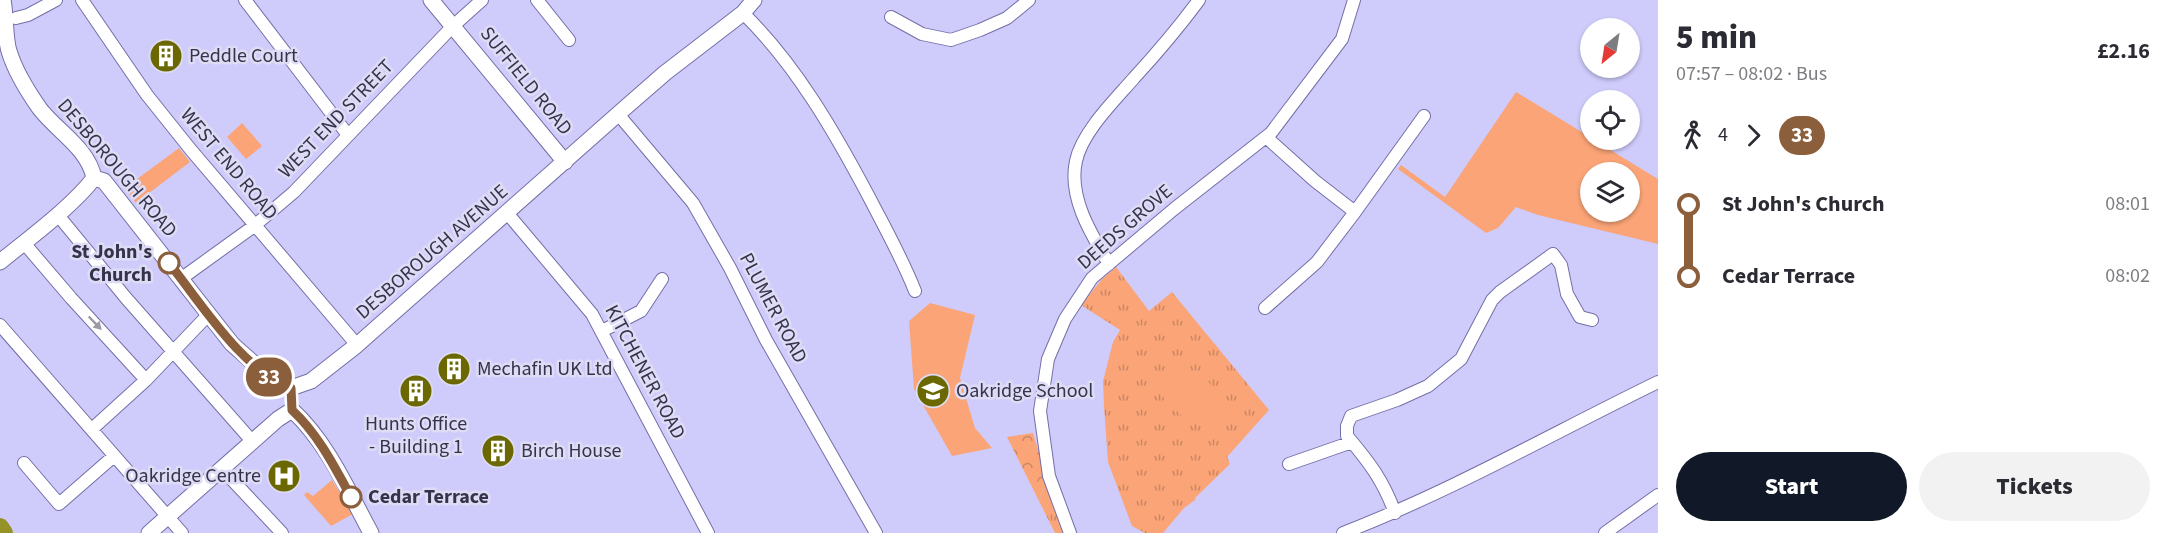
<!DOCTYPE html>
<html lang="en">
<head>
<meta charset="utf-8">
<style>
  body { margin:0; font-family:"Source Sans 3",sans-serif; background:#f2f2f3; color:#2b2b33; height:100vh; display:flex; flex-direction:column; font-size:22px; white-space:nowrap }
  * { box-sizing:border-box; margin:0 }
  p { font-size:20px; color:#7c7c81 }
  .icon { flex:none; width:33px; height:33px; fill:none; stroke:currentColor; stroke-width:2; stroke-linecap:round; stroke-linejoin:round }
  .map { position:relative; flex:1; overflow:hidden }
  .details { display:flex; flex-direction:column; background:#fff; width:510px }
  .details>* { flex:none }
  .badge { padding:0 12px; border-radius:20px; font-size:21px; line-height:39px }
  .needle { width:39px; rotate:210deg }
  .fabs { position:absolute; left:1580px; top:18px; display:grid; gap:12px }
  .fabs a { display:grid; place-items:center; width:60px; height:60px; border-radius:50%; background:#fff; box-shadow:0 2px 4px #0004; font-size:30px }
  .map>.badge { position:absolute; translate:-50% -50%; box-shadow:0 0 0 3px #fff }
  .legs { display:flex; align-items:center; gap:9px; height:66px; padding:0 18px; font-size:20px }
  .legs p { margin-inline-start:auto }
  .overview { display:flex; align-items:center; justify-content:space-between; height:102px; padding:0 18px }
  h1 { font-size:33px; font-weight:800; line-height:45px }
  .primary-button { display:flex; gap:12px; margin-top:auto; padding:12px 18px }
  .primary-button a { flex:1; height:69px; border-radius:36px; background:#111827; color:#fff; font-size:24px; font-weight:800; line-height:69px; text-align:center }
  .primary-button a+a { background:#f2f2f3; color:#2b2b33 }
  ul { padding:0 18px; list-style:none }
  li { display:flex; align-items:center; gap:21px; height:72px; font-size:22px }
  li i { display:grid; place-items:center; width:9px; height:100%; margin:0 8px; background:currentColor }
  li i::after { content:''; width:15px; height:15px; margin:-8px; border:4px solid; border-radius:50%; background:#fff }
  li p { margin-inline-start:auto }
  li:first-child i { background:linear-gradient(#0000 50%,currentColor 0) }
  li:last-child i { background:linear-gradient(currentColor 50%,#0000 0) }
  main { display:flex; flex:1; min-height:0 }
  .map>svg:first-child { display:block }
  .grass { fill:url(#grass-tufts) }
  .forest { fill:url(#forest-crowns) }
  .green { fill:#faa477; fill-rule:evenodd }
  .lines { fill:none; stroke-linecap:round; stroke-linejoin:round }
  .river { stroke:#959228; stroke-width:18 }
  .minor-casing { stroke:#746fa6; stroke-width:14 }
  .tertiary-casing { stroke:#746fa6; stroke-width:17 }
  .minor { stroke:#fff; stroke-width:12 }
  .tertiary { stroke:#fff; stroke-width:15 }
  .oneway { fill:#9a99a5 }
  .line-1-casing { stroke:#fff; stroke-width:14 }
  .line-1 { stroke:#8b5e3c; stroke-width:9 }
  .stop-1-dot { fill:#fff; stroke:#8b5e3c; stroke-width:3 }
  .labels { text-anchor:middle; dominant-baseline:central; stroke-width:5; stroke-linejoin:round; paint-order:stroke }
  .poi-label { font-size:20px; fill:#35334b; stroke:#dedcf5; text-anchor:start }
  .street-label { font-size:20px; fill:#35334b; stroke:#dedcf5 }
  .stop-label { font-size:20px; font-weight:bold; fill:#35334b; stroke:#dedcf5; text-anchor:end }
</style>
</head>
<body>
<main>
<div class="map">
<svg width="1658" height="533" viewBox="0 0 1658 533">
  <defs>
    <pattern id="grass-tufts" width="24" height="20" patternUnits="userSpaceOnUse" patternTransform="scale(1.5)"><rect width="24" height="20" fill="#faa477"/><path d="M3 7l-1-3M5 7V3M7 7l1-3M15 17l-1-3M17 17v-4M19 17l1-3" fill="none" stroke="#cb8664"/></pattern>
    <pattern id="forest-crowns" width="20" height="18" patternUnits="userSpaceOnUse" patternTransform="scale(1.5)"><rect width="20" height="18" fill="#faa477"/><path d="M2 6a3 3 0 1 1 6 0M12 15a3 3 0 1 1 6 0" fill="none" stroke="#cb8664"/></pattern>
  </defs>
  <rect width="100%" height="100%" fill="#cfccfc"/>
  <path class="grass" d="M1116,267l33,44 23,-19 97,118 -42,47 3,7 -35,34v2l-11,8 -21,25h-18l-13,-7 -24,-64 -4,-56 -1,-25 10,-39 7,-12 -39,-25 21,-26z
    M1049,487l18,46h-12l-16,-32 4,-12z"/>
  <path class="forest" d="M1033,433l16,54 -6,2 -4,12 -32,-64z"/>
  <path class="green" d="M1516,92l74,45v3h4l64,39v65l-120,-29 -22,-8 -18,21 -12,5 -88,-64 3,-4 44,32zM1590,172h39v40h-39z
    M242,123l20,23 -16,13 -19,-22z
    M179,148l11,14 -54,41 -17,-21 3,-5 7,8z
    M930,303l45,12 -15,63 15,50 17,20 -40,8 -38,-67 -5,-68z
    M1172,362l34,17 26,30 -16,15 -15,-13 -14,10 -37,-37z
    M332,480l21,34 -22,12 -27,-31 3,-3 6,4z"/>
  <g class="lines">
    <path class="river" d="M0,527l4,6"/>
    <g class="minor-casing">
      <path id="minor" d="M82,0l65,95 44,55 166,195
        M245,0l103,135
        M537,0l32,40
        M743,13c53,52 91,118 126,184 16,31 33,61 46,94
        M891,17l31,17 29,6 29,-10 27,-12 22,-18
        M16,18l12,-3 28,-15
        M618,114l75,89 37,65 36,72 110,193
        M1355,212l69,-96
        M57,214l69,84 126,143
        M508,214l84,100 116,219
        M24,243l47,55 75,82
        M1109,264c-18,-30 -41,-67 -33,-103 6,-29 39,-61 58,-83 23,-25 45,-51 65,-78
        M182,278l72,-52 40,-34 159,-166 29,-26
        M1265,308l52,-46 38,-50 -40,-31 -49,-44
        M0,325l182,208
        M602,331l39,-20 21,-32
        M92,429l54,-49 63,-66
        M24,463l35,41 55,-48
        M1289,464l63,-22
        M221,468l61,65
        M1395,513c-12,-33 -26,-51 -48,-77v-10l4,-10 46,-16 31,-14 33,-27 31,-59 8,-8 53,-38 8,11 6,29 13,23 12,3
        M1070,533l-21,-57 -9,-65 8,-52 17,-40 27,-41 82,-69 97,-76 71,-94 12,-39
        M1343,533c109,-42 210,-100 315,-151
        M1605,533l53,-38"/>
    </g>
    <g class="tertiary-casing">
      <path id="tertiary" d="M3,0c3,14 2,39 6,51 6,20 19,41 31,58 18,23 48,39 54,69l10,3 128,163 44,39 15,5
        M431,0l134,162
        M0,262c28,-23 73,-56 94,-84
        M291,388l20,-7 46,-36 261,-231 47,-41 78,-60 11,-13
        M292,410c36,33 56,81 79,123
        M149,533l129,-114 14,-9"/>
    </g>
    <use href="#minor" class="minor"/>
    <use href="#tertiary" class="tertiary"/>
  </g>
  <defs><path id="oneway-solid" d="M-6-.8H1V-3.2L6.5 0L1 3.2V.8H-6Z" transform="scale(1.5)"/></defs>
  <use class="oneway" href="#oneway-solid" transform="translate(95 323) rotate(46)"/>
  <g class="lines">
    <g class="line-1-casing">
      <path id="line-1" d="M169,263c32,40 73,107 122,125l1,22c26,24 42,56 59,87"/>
    </g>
    <use href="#line-1" class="line-1"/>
  </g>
  <defs>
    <g id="building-disc" transform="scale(1.725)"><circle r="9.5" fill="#6b6801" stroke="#dedcf5"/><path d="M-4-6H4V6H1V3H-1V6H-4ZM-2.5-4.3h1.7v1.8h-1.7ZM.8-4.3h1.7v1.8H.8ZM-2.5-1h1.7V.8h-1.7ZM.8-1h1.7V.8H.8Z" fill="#fff"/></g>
    <g id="school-disc" transform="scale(1.725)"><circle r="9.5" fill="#6b6801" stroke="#dedcf5"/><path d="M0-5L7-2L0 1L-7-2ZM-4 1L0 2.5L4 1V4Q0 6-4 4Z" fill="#fff"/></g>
    <g id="hospital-disc" transform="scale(1.725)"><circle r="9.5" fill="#6b6801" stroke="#dedcf5"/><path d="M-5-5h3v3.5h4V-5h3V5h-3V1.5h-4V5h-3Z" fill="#fff"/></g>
  </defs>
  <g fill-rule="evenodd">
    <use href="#building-disc" x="166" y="56"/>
    <use href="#building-disc" x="454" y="369"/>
    <use href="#building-disc" x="416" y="391"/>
    <use href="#school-disc" x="933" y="391"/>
    <use href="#building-disc" x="498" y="451"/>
    <use href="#hospital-disc" x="284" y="476"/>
  </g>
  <g class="stop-1-dot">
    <circle cx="169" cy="263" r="10"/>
    <circle cx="351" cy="497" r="10"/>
  </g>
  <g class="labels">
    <g class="poi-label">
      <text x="189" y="56">Peddle Court</text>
      <text x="477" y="369">Mechafin UK Ltd</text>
      <text x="956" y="391">Oakridge School</text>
      <text x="416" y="424" text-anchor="middle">Hunts Office<tspan x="416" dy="23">- Building 1</tspan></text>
      <text x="521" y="451">Birch House</text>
      <text x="261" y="476" text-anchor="end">Oakridge Centre</text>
    </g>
    <g class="street-label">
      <text transform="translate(526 81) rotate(51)">SUFFIELD ROAD</text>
      <text transform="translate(336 119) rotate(-46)">WEST END STREET</text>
      <text transform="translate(229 164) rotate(50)">WEST END ROAD</text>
      <text transform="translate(117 168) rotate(50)">DESBOROUGH ROAD</text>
      <text transform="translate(1125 227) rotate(-41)">DEEDS GROVE</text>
      <text transform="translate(432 252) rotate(-41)">DESBOROUGH AVENUE</text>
      <text transform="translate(773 308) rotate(62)">PLUMER ROAD</text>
      <text transform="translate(645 372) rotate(62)">KITCHENER ROAD</text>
    </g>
    <g class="stop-label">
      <text x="152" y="252">St John's<tspan x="152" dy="23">Church</tspan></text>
      <text x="368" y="497" text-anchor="start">Cedar Terrace</text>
    </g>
  </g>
</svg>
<div class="fabs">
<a><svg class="needle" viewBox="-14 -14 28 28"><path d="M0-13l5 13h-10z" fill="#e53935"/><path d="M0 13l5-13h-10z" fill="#7c7c81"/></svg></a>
<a><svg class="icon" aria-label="locate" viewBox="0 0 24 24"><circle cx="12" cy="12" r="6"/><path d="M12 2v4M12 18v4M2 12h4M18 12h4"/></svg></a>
<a><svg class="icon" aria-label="layers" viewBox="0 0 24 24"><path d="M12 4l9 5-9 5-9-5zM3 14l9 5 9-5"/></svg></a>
</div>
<b class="badge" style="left:269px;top:377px;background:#8b5e3c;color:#fff">33</b>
</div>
<section class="details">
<div class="overview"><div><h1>5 min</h1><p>07:57 – 08:02 · Bus</p></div><b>£2.16</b></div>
<div class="legs"><svg class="icon" aria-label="walk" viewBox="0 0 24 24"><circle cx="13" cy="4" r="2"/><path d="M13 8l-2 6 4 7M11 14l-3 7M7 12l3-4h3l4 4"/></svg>4<svg class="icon" aria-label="forward" viewBox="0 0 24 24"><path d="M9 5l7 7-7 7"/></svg><b class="badge" style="background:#8b5e3c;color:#fff">33</b></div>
<ul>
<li><i style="color:#8b5e3c"></i><b>St John's Church</b><p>08:01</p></li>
<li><i style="color:#8b5e3c"></i><b>Cedar Terrace</b><p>08:02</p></li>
</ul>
<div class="primary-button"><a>Start</a><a>Tickets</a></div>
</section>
</main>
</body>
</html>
